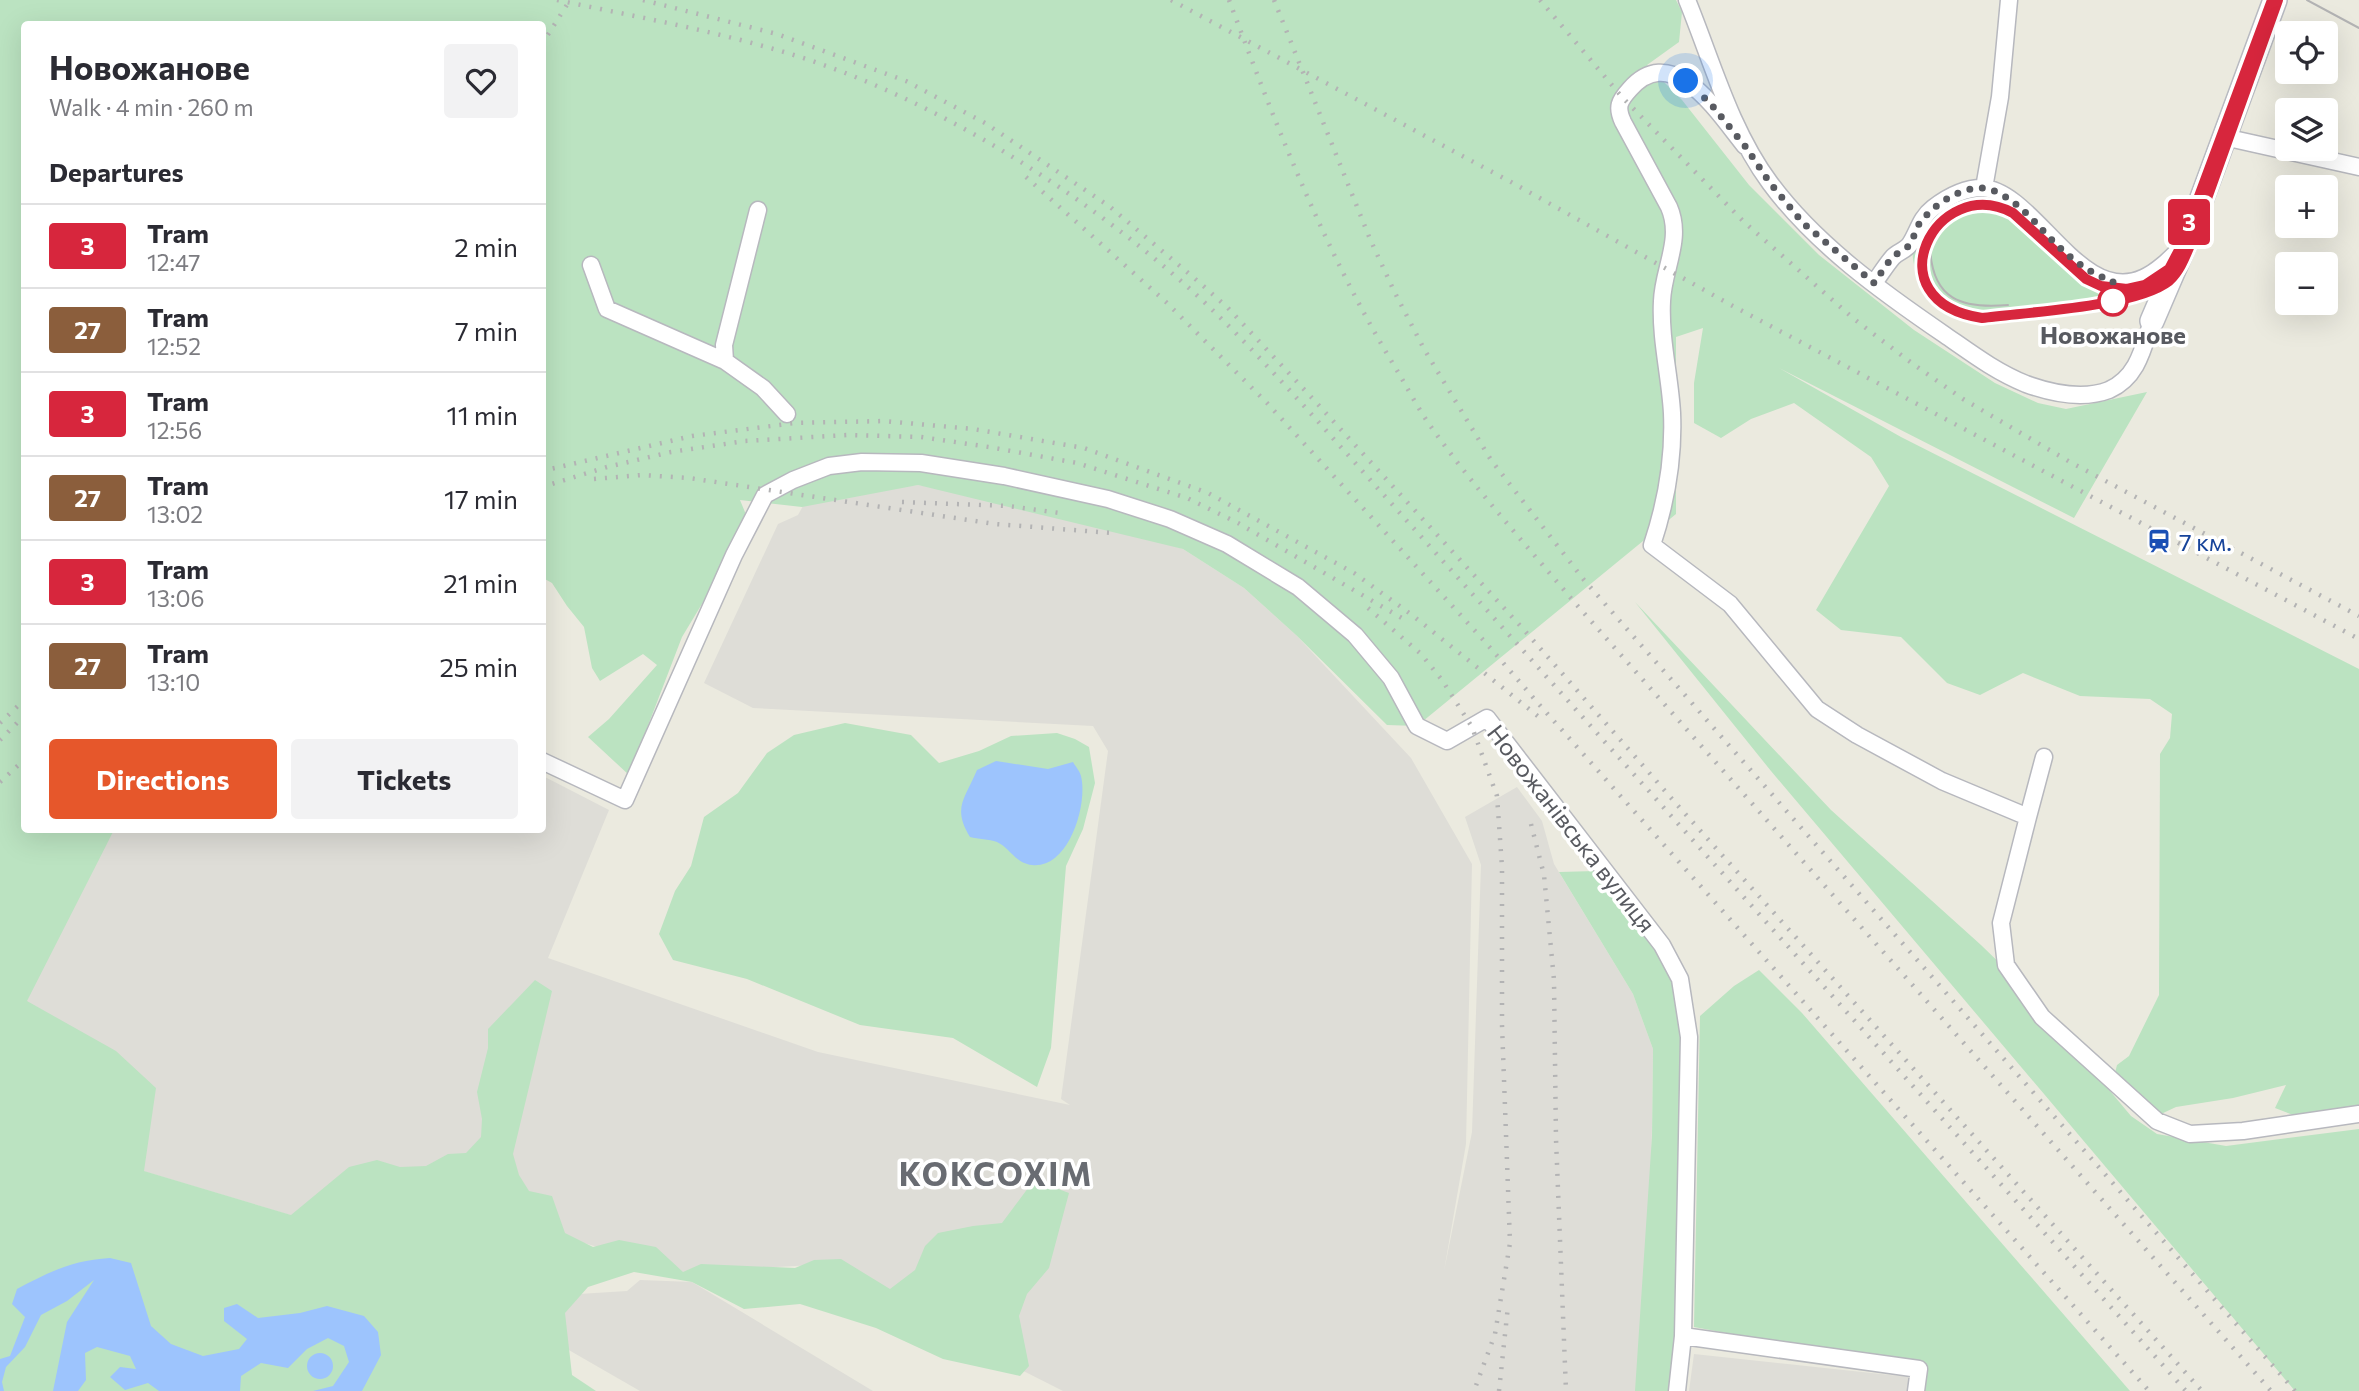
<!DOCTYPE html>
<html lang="en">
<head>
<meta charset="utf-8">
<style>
  body { margin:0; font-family:Commissioner,sans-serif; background:#f2f2f3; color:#2b2b33; height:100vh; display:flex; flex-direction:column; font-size:26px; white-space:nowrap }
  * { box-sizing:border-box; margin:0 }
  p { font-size:23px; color:#7c7c81 }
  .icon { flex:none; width:38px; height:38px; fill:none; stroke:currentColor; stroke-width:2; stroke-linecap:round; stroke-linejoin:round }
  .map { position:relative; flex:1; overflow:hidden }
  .details { position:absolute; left:21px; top:21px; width:525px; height:812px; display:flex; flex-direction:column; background:#fff; border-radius:7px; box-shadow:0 7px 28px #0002 }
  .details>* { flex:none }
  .badge { padding:0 14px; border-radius:5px; font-size:24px; line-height:46px }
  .tools { position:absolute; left:2275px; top:21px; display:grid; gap:14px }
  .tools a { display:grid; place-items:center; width:63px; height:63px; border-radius:7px; background:#fff; box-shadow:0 7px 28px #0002; font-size:35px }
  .you { position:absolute; width:35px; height:35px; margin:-18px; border:5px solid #fff; border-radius:50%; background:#1a73e8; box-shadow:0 0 0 10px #1a73e833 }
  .map>.badge { position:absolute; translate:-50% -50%; box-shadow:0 0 0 4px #fff }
  h2 { padding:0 28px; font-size:26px; line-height:63px }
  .round { display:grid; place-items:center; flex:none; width:74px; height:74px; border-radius:7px; background:#f2f2f3 }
  .overview { display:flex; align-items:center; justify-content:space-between; height:119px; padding:0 28px }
  h1 { font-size:33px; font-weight:700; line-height:52px }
  .button { display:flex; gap:14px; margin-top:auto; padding:14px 28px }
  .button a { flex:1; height:80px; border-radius:7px; background:#e6572b; color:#fff; font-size:28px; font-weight:700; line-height:80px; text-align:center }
  .button a+a { background:#f2f2f3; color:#2b2b33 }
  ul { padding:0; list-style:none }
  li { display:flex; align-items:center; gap:21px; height:84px; padding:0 28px; border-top:2px solid #e1e1e2 }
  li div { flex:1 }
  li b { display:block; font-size:26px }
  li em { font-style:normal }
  li .badge { min-width:77px; font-weight:700; text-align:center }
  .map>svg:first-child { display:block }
  .industrial { fill:#deddd7 }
  .green { fill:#bbe3c1 }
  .water { fill:#9dc4fd }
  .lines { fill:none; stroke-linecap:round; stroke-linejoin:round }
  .street-casing { stroke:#b7b8be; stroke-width:19 }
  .secondary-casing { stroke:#b8bac1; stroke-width:26 }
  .street { stroke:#fff; stroke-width:16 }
  .secondary { stroke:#fff; stroke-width:23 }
  .tram { stroke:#b3b3b4; stroke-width:2 }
  .rail { stroke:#b3b3b4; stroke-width:4.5; stroke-dasharray:2 9; stroke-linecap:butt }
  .line-casing { stroke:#fff; stroke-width:16 }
  .line { stroke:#d7263d; stroke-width:10 }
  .walk { stroke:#585a60; stroke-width:7; stroke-dasharray:0 12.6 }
  .stop-dot { fill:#fff; stroke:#d7263d; stroke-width:3.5 }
  .labels { text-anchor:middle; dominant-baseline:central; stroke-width:7; stroke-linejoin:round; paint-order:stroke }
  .stop-label { font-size:24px; font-weight:bold; fill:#585a60; stroke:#fff }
  .transit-label { font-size:24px; fill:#164399; stroke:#fff; text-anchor:start }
  .street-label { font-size:24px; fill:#585a60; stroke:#fff }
  .district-label { font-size:32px; font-weight:bold; letter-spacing:2px; fill:#696c72; stroke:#fff }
</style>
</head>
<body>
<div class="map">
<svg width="2359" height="1391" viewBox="0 0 2359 1391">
  <rect width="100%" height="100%" fill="#ebeadf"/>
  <path class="industrial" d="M918,485l132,21 133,43 61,39 52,47 115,123 61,106 -6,280 -22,127 28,-139 9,-267 -16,-48 52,-30 25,34 12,43 79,130 20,55 -2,147 -15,195h-573l-249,-126 -132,7 -169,-50 -183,5 -187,-56 -122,-173 93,-168h428l1,-54 66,34 -61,148 270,94 252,53 -9,-6 47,-348 -15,-25 -340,-18 -49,-25 74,-159 20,-9 10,-18z
    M640,1280l52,2 181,109h-233l-106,-61 29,-35 64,-4z
    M1694,1354l243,26 -2,11h-246z"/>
  <path class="green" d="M0,0h1676l6,12 -3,30 -32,23 35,35 67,85 70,70 95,75 81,53 43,20 28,6 81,-17 -73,126 -295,-150 122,69 458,232v439l-51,13 -33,-13 11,-23 -53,13 -57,9 -15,7 -48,-33 4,-16 12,-9 30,-61 1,-241 10,-16 2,-24 -22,-15 -70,-3 -57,-23 -43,22 -33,-12 -46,-46 -60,-7 -25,-20 73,-124 -18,-29 -77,-54 -43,16 -30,19 -27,-15v-40l9,-55 -27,9v177l-259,212 -30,-1 -91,-90 -52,-47 -61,-39 -265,-64 -116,22 -62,-7 7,17 -21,47 -44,73 -53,138 -41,-38 21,-18 48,-54 -14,-11 -43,27 -8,-13 -8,-41 -17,-21 -15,-23 -9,-5 -1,-554h-518v806h90l-87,171 89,50 40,37 -12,83 147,44 58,-48 28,-7 23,7 26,-1 22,-12 18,-1 15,-16 1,-18 -5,-27 11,-44v-19l47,-49 17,11 -39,163 6,21 10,16 23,5 13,37 28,14 26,-7 37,7 27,25 18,-8 94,4 19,-8 27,-1 49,30 25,-19 10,-24 13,-13 35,-7 29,-3 32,-43 35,13 -20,75 -22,26 -8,22 10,50 -9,10 -77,-17 -67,-31 -76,-24 -56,5 -52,-27 -58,-10 -46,15 -23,26 7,62 24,16h-596z
    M2000,194l104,84 53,-9 -8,30c-27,2 -54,4 -81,7 -51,5 -135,35 -153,-37 -10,-41 11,-49 38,-73z
    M1635,602l196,208 150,135 35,34 115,137 26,18 69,12 133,-17v262h-64l-524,-620z
    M845,723l66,12 28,28 40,-12 32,-15 46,-3 18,6 14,8 6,36 -12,46 -17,37 -15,182 -14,39 -84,-49 -93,-13 -113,-46 -74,-19 -14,-26 16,-43 16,-25 13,-49 34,-24 29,-40 27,-18z
    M1596,871l72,85 17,59 -9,376h-41l17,-255 1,-87 -20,-55 -74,-122z
    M1759,970l43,43 328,378h-214l3,-22 -225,-42 6,-311 34,-30z"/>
  <path class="water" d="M996,761l52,8 25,-7c2,4 7,9 8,14 7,28 -12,93 -49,89 -17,-2 -22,-17 -35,-23 -8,-3 -19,-3 -27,-5 -18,-30 -5,-38 7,-67z
    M110,1258l21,5 20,63 20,18 32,12 36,-7 8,-10 -23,-18v-13l13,-4 21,14 42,-5 27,-7 37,10 14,16 3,23 -19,36h-49l20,-5 16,-24 -5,-16 -16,-8 -21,11 -19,19 -27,-5 -20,13 -1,15h-81l-11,-8 -23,7 -15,-13 10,-10 16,2 -6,-13 -33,-9 -12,6 1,27 -8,11h-25l14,-69 27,-42 -27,21 -26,14 -16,32 -19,20 -4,15 2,9h-4v-32l10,-3 15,-39 -13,-13 5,-15c32,-17 56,-29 93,-31z
    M307 1366a13 13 0 1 1 26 0a13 13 0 1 1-26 0Z"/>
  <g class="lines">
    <g class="street-casing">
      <path id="street" d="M1687,0c25,61 43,129 83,183 45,61 112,109 175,152 26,18 51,37 81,49 25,9 57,16 83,6 29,-13 34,-42 43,-69
        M2224,137l135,30
        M1745,146c-26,-32 -72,-106 -115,-57 -11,12 -14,18 -7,33l46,85c14,32 -6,62 -7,94 -2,38 8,75 10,112 2,45 -6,90 -20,132l78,59 87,105 40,26 85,46 86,36 -27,106 5,42 36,52 115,104 33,13 53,-3 116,-17
        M1984,188l16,-91 9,-97
        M591,265l16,44 118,52 38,27 24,26
        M1874,283c6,-8 12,-18 19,-26 5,-5 13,-7 17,-13 8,-12 10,-26 23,-36 13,-10 31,-20 49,-20 52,2 98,119 161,90 14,-6 27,-19 38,-30
        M725,361l-1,-16 34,-135
        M542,761l83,39 109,-245 31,-60 28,-15 36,-14 33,-4 59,1 83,13 104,23 62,20 57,25 71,43 57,48 36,43 26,48 30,15 40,-23 175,227 18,34 9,58 -6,299 -6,55
        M2028,817l16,-60
        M1683,1336l236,33 -3,22"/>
    </g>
    <g class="secondary-casing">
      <path id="secondary" d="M2152,321l33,-77 90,-244"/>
    </g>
    <use href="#street" class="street"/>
    <use href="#secondary" class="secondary"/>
    <path class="tram" d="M2272,0l-93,250c-18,40 -55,48 -93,29l-73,-66c-77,-41 -143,88 -31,105 44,-6 154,-11 187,-37 11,-10 16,-24 22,-38l87,-243
      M2307,0l52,28
      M1930,247c2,53 32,62 78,58"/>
    <path class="rail" d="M557,0c71,15 143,28 213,48 152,42 303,137 420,241 41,37 78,78 115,118l881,984
      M643,0l134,34 129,47 79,42 124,83 91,77 28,25 85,91 212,232 155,177 522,583
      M1171,0l340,182 220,123 628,334
      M1229,0c48,128 97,255 169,372 11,19 22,40 36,59 43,60 93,115 141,172l696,788
      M1274,0l96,239 24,52 30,58 67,111 93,120 711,811
      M1540,0l82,97 122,125 110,97 59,45 50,35 107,63 289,154
      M542,44l28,-44
      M1026,177l140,125 102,102 218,239 51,59 612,689
      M542,471l150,-35 103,-13 89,-2 89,8 111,19 124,45 146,80 58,42 127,102
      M594,479l48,-4 47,3 306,46 117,9
      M542,487l65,-20 64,-15 74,-11 102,-6 74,2 68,10 88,16 110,35 51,25 169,98
      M902,502l107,4 51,7
      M1368,608l53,46 21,26 30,47 25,69 5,71v158l8,218 -15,91 -21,57
      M0,723l24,-23
      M0,740l24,-24
      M0,782l24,-22
      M1531,824l13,51 10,105 2,159 10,252
      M1499,1391l9,-85"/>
  </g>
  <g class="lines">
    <g class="line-casing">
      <path id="line" d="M2272,0l-93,250 -10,19 -24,16 -18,4 -26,-3 -15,-7 -73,-66c-77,-41 -143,88 -31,105 44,-6 154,-11 187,-37 11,-10 16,-24 22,-38l87,-243"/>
    </g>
    <use href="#line" class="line"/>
    <path class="walk" d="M1686,81l24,22 35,43 25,37 33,40 71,60c6,-8 12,-19 19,-26 5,-5 13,-7 17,-13 4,-6 5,-14 9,-20 13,-18 40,-37 64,-36 19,2 41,22 53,35 22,24 45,48 77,58v20"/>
  </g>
  <defs>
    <g id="station-bare" transform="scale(1.89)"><path d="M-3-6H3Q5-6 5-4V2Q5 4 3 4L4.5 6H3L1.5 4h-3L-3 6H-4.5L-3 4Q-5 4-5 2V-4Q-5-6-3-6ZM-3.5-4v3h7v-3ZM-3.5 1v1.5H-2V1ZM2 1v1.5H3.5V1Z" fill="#1a4fb4" stroke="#fff" stroke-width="2.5" paint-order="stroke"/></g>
  </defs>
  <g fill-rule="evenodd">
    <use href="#station-bare" x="2159" y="541"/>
  </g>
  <circle class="stop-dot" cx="2113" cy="301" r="14"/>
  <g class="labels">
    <g class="stop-label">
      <text x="2113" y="334">Новожанове</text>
    </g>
    <g class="transit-label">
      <text x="2179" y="541">7 км.</text>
    </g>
    <g class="street-label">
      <text transform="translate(1572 828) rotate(52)">Новожанівська вулиця</text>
    </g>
    <g class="district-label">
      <text x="996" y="1173">КОКСОХІМ</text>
    </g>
  </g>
</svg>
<div class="tools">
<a><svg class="icon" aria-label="locate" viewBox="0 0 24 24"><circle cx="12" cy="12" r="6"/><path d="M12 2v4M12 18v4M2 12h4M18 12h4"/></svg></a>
<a><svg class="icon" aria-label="layers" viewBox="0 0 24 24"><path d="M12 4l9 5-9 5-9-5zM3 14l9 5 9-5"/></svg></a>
<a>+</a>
<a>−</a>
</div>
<div class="you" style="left:1686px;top:81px"></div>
<b class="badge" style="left:2189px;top:222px;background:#d7263d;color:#fff">3</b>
<section class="details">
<div class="overview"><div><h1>Новожанове</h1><p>Walk · 4 min · 260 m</p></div><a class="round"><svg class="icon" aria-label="heart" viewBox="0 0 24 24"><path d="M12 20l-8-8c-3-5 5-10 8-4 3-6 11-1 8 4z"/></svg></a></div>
<h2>Departures</h2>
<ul>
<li><span class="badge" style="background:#d7263d;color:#fff">3</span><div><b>Tram</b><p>12:47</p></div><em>2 min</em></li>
<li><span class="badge" style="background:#8b5e3c;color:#fff">27</span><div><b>Tram</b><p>12:52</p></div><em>7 min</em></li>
<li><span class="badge" style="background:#d7263d;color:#fff">3</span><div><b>Tram</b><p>12:56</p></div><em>11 min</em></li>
<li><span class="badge" style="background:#8b5e3c;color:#fff">27</span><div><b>Tram</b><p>13:02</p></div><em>17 min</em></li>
<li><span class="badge" style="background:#d7263d;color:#fff">3</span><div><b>Tram</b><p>13:06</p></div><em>21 min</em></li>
<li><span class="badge" style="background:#8b5e3c;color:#fff">27</span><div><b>Tram</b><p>13:10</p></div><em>25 min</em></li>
</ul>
<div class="button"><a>Directions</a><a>Tickets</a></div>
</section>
</div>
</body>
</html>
